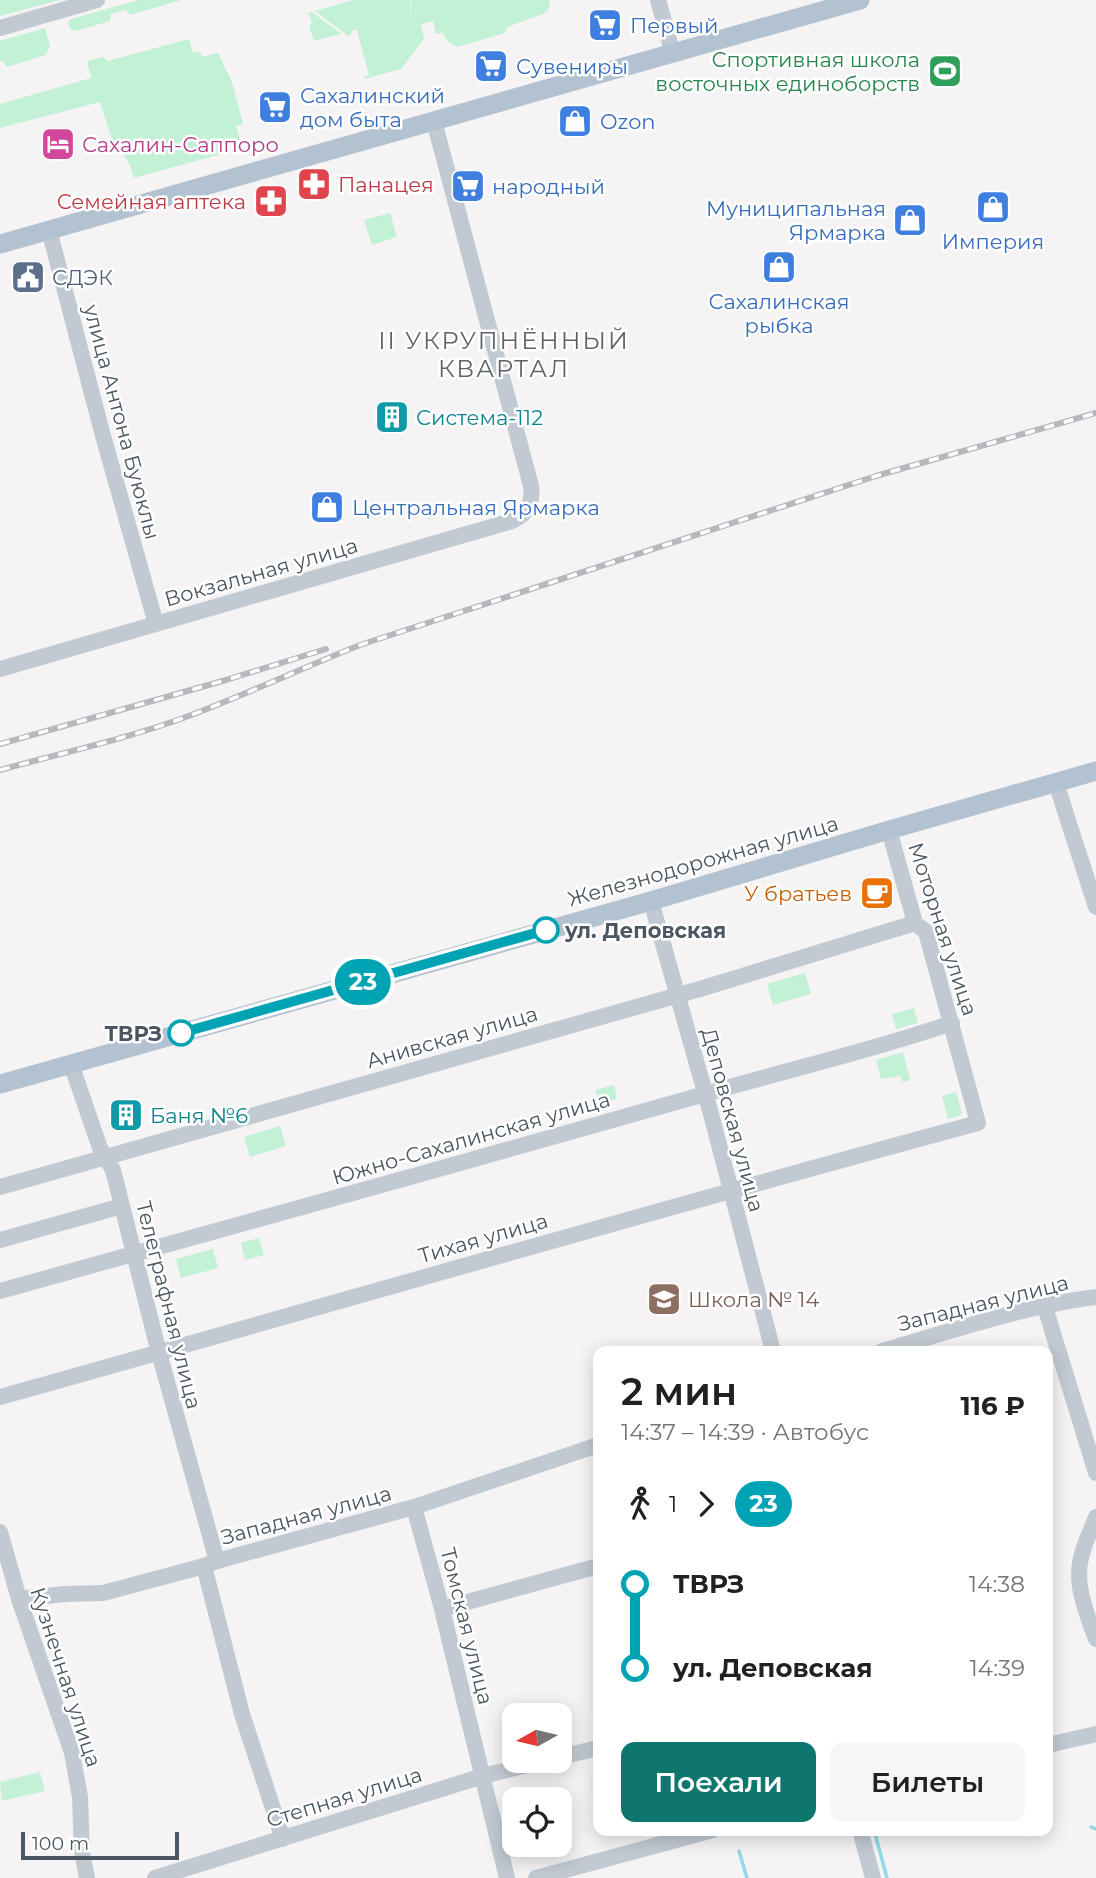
<!DOCTYPE html>
<html lang="ru">
<head>
<meta charset="utf-8">
<style>
  body { margin:0; font-family:Montserrat,sans-serif; background:#f6f6f6; color:#202124; height:100vh; display:flex; flex-direction:column; font-size:26px; white-space:nowrap }
  * { box-sizing:border-box; margin:0 }
  p { font-size:23px; color:#757577 }
  .icon { flex:none; width:38px; height:38px; fill:none; stroke:currentColor; stroke-width:2; stroke-linecap:round; stroke-linejoin:round }
  .map { position:relative; flex:1; overflow:hidden }
  .details { position:absolute; left:593px; top:1346px; width:460px; height:490px; display:flex; flex-direction:column; background:#fff; border-radius:14px; box-shadow:0 4px 18px #0003 }
  .details>* { flex:none }
  .badge { padding:0 14px; border-radius:23px; font-size:24px; line-height:46px }
  .needle { width:46px; rotate:262deg }
  .controls { position:absolute; left:502px; top:1703px; display:grid; gap:14px }
  .controls a { display:grid; place-items:center; width:70px; height:70px; border-radius:14px; background:#fff; box-shadow:0 4px 18px #0003; font-size:35px }
  .scale { position:absolute; left:21px; bottom:18px; width:158px; box-sizing:border-box; padding-left:7px; border:4px solid #4a5661; border-top:0; font-size:19px; line-height:24px; white-space:nowrap; color:#4a5661; -webkit-text-stroke:5px #fff; paint-order:stroke }
  .map>.badge { position:absolute; translate:-50% -50%; box-shadow:0 0 0 4px #fff }
  .legs { display:flex; align-items:center; gap:10px; height:77px; padding:0 28px; font-size:23px }
  .legs p { margin-inline-start:auto }
  .headline { display:flex; align-items:center; justify-content:space-between; height:119px; padding:0 28px }
  h1 { font-size:38px; font-weight:600; line-height:52px }
  .cta { display:flex; gap:14px; margin-top:auto; padding:14px 28px }
  .cta a { flex:1; height:80px; border-radius:14px; background:#0f766e; color:#fff; font-size:28px; font-weight:600; line-height:80px; text-align:center }
  .cta a+a { background:#f6f6f6; color:#202124 }
  ul { padding:0 28px; list-style:none }
  li { display:flex; align-items:center; gap:24px; height:84px; font-size:26px }
  li i { display:grid; place-items:center; width:10px; height:100%; margin:0 9px; background:currentColor }
  li i::after { content:''; width:18px; height:18px; margin:-9px; border:5px solid; border-radius:50%; background:#fff }
  li p { margin-inline-start:auto }
  li:first-child i { background:linear-gradient(#0000 50%,currentColor 0) }
  li:last-child i { background:linear-gradient(currentColor 50%,#0000 0) }
  .map>svg:first-child { display:block }
  .green { fill:#c3f1d5 }
  .lines { fill:none; stroke-linecap:round; stroke-linejoin:round }
  .stream { stroke:#90daee; stroke-width:3.5 }
  .minor { stroke:#c1cad2; stroke-width:16 }
  .major { stroke:#b3c2d1; stroke-width:19 }
  .rail-casing { stroke:#b5b8bd; stroke-width:6 }
  .rail { stroke:#fff; stroke-width:3.5; stroke-dasharray:10; stroke-linecap:butt }
  .line-1-casing { stroke:#fff; stroke-width:16 }
  .line-1 { stroke:#00a3b4; stroke-width:10 }
  .stop-1-dot { fill:#fff; stroke:#00a3b4; stroke-width:3.5 }
  .labels { text-anchor:middle; dominant-baseline:central; stroke-width:5; stroke-linejoin:round; paint-order:stroke }
  .shop-label { font-size:21px; fill:#366cbe; stroke:#fff; text-anchor:start }
  .leisure-label { font-size:21px; fill:#27864d; stroke:#fff; text-anchor:end }
  .hotel-label { font-size:21px; fill:#b23c85; stroke:#fff; text-anchor:start }
  .health-label { font-size:21px; fill:#be3a42; stroke:#fff; text-anchor:start }
  .service-label { font-size:21px; fill:#4e5e75; stroke:#fff; text-anchor:start }
  .culture-label { font-size:21px; fill:#0d838f; stroke:#fff; text-anchor:start }
  .street-label { font-size:21px; fill:#4a5661; stroke:#fff }
  .food-label { font-size:21px; fill:#c56008; stroke:#fff; text-anchor:end }
  .stop-label { font-size:21px; font-weight:bold; fill:#4a5661; stroke:#fff; text-anchor:start }
  .education-label { font-size:21px; fill:#785e54; stroke:#fff; text-anchor:start }
  .quarter-label { font-size:24px; letter-spacing:2px; fill:#5f6368; stroke:#fff }
</style>
</head>
<body>
<div class="map">
<svg width="1096" height="1878" viewBox="0 0 1096 1878">
  <rect width="100%" height="100%" fill="#f5f3f3"/>
  <path class="green" d="M0,0h60l-60,16z
    M139,0h42l-51,15 -4,-5 -15,4 -1,7 -34,10 -6,-2 -2,-6 3,-4z
    M353,0h57v28l1,-28h138l1,1 -2,9 -5,4 -36,13 -2,6 -48,14 -10,-6 -4,-8 -7,1 -3,-13 -12,3 3,15 -23,30 -37,10 -1,-2 6,-2 -12,-45 -5,1 -1,4 -3,1 -33,-25z
    M312,12l29,22 -27,7 -5,-16 3,-1 -3,-10h-3z
    M45,28l5,18 -4,9 -39,12 -5,-6 -2,1v-21z
    M189,39l4,14 7,-2 2,6 16,-4 14,29 11,42 -7,2 4,14 -20,6 1,8 -87,24 -5,-15 -9,-12h-4l-16,-49 -100,26v-24l91,-26 -4,-17 16,-4 5,4z
    M390,213l7,24 -25,8 -8,-25z
    M805,973l6,21 -38,11 -6,-21z
    M914,1008l4,15 -22,6 -4,-15z
    M903,1052l7,28 -7,2 -3,-6 -19,3 -5,-19z
    M614,1085l3,14 -18,5 -4,-14z
    M956,1092l6,21 -3,3 -11,3 -6,-23z
    M280,1126l6,20 -36,11 -6,-20z
    M259,1238l5,17 -19,5 -4,-17z
    M213,1249l5,19 -37,10 -5,-19z
    M40,1772l5,19 -43,10 -2,-19z"/>
  <g class="lines">
    <path class="stream" d="M1091,1827l5,2
      M874,1830l13,48
      M739,1851l8,27"/>
    <path class="minor" d="M658,0l15,54
      M0,28l97,-28
      M49,230l53,202 54,192
      M0,669l512,-148c16,-7 21,-18 19,-35l-97,-365
      M1056,783l40,124
      M651,901l60,213 62,237
      M71,1064l29,84 13,22 46,183 58,208
      M0,1187l700,-198 215,-66
      M0,1240l122,-34
      M0,1291c232,-66 466,-128 698,-195 84,-25 170,-44 254,-73
      M1045,1307l51,166
      M882,1351c69,-20 143,-45 214,-54
      M0,1397c326,-91 651,-186 978,-274l-52,-191 -11,-9 -26,-93
      M414,1507l28,102 65,269
      M1096,1517c-5,13 -12,27 -15,41 -7,26 6,57 15,81
      M0,1532l19,67 53,154 8,44 2,55 5,26
      M204,1566l38,148 41,125
      M19,1599l46,-5 38,-1 101,-27 13,-5 197,-54 184,-62
      M442,1609l156,-43
      M1048,1745l48,-11
      M560,1757l38,-9
      M860,1830l13,48
      M155,1878l328,-102 64,-16
      M536,1878l177,-48"/>
    <path class="major" d="M0,244l860,-244
      M0,1084l651,-183 238,-71 207,-59"/>
    <g class="rail-casing">
      <path id="rail" d="M0,744l226,-64 100,-31
        M0,770c62,-17 126,-31 186,-53 59,-22 116,-49 174,-72l516,-169 220,-63"/>
    </g>
    <use href="#rail" class="rail"/>
  </g>
  <g class="lines">
    <g class="line-1-casing">
      <path id="line-1" d="M181,1033l365,-103"/>
    </g>
    <use href="#line-1" class="line-1"/>
  </g>
  <defs>
    <g id="supermarket-square" transform="scale(1.75)"><rect x="-9" y="-9" width="18" height="18" rx="4" fill="#3f7fe0" stroke="#fff"/><path d="M-6-5.5h2.5l.6 2H6L4.5 2H-2.5L-4.4-4H-6ZM-1.5 3.2a1.3 1.3 0 1 0 .1 0ZM3 3.2a1.3 1.3 0 1 0 .1 0Z" fill="#fff"/></g>
    <g id="stadium-square" transform="scale(1.75)"><rect x="-9" y="-9" width="18" height="18" rx="4" fill="#2e9e5b" stroke="#fff"/><path d="M0-5a6.5 5 0 1 0 0 10a6.5 5 0 1 0 0-10ZM-3.5-1.8h7v3.6h-7Z" fill="#fff"/></g>
    <g id="shop-square" transform="scale(1.75)"><rect x="-9" y="-9" width="18" height="18" rx="4" fill="#3f7fe0" stroke="#fff"/><path d="M-5-2.5h2.3a2.7 3.5 0 0 1 5.4 0H5L5.5 6h-11ZM-1.5-2.5h3a1.5 2.3 0 0 0-3 0Z" fill="#fff"/></g>
    <g id="hotel-square" transform="scale(1.75)"><rect x="-9" y="-9" width="18" height="18" rx="4" fill="#d1479c" stroke="#fff"/><path d="M-6-4.5h1.5V1H6V5H4.5V3h-9V5H-6ZM-4 0a1.8 1.8 0 1 1 3.6 0ZM.5 0V-2.5h3Q6-2.5 6 0Z" fill="#fff"/></g>
    <g id="pharmacy-square" transform="scale(1.75)"><rect x="-9" y="-9" width="18" height="18" rx="4" fill="#e0444e" stroke="#fff"/><path d="M-2-6h4v4h4v4h-4v4h-4v-4h-4v-4h4Z" fill="#fff"/></g>
    <g id="civic-square" transform="scale(1.75)"><rect x="-9" y="-9" width="18" height="18" rx="4" fill="#5c6f8a" stroke="#fff"/><path d="M-.6-6.5H3V-4.5H.6V-3L4-1V1h2V6H-6V1h2V-1L-.6-3ZM-1.2 2.5V6h2.4V2.5Z" fill="#fff"/></g>
    <g id="building-square" transform="scale(1.75)"><rect x="-9" y="-9" width="18" height="18" rx="4" fill="#0f9aa8" stroke="#fff"/><path d="M-4-6H4V6H1V3H-1V6H-4ZM-2.5-4.3h1.7v1.8h-1.7ZM.8-4.3h1.7v1.8H.8ZM-2.5-1h1.7V.8h-1.7ZM.8-1h1.7V.8H.8Z" fill="#fff"/></g>
    <g id="cafe-square" transform="scale(1.75)"><rect x="-9" y="-9" width="18" height="18" rx="4" fill="#e8710a" stroke="#fff"/><path d="M-5.5-4.5H6V0H3Q3 3.5 0 3.5H-2.5Q-5.5 3.5-5.5 0ZM3-3.2v2h1.7v-2ZM-6 4.5H4V6H-6Z" fill="#fff"/></g>
    <g id="school-square" transform="scale(1.75)"><rect x="-9" y="-9" width="18" height="18" rx="4" fill="#8d6e63" stroke="#fff"/><path d="M0-5L7-2L0 1L-7-2ZM-4 1L0 2.5L4 1V4Q0 6-4 4Z" fill="#fff"/></g>
  </defs>
  <g fill-rule="evenodd">
    <use href="#supermarket-square" x="605" y="25"/>
    <use href="#supermarket-square" x="491" y="66"/>
    <use href="#stadium-square" x="945" y="71"/>
    <use href="#supermarket-square" x="275" y="107"/>
    <use href="#shop-square" x="575" y="121"/>
    <use href="#hotel-square" x="58" y="144"/>
    <use href="#pharmacy-square" x="314" y="184"/>
    <use href="#supermarket-square" x="468" y="186"/>
    <use href="#pharmacy-square" x="271" y="201"/>
    <use href="#shop-square" x="993" y="207"/>
    <use href="#shop-square" x="910" y="220"/>
    <use href="#shop-square" x="779" y="267"/>
    <use href="#civic-square" x="28" y="277"/>
    <use href="#building-square" x="392" y="417"/>
    <use href="#shop-square" x="327" y="507"/>
    <use href="#cafe-square" x="877" y="893"/>
    <use href="#building-square" x="126" y="1115"/>
    <use href="#school-square" x="664" y="1299"/>
  </g>
  <g class="stop-1-dot">
    <circle cx="546" cy="930" r="12"/>
    <circle cx="181" cy="1033" r="12"/>
  </g>
  <g class="labels">
    <g class="shop-label">
      <text x="630" y="25">Первый</text>
      <text x="516" y="66">Сувениры</text>
      <text x="300" y="95">Сахалинский<tspan x="300" dy="24">дом быта</tspan></text>
      <text x="600" y="121">Ozon</text>
      <text x="492" y="186">народный</text>
      <text x="886" y="208" text-anchor="end">Муниципальная<tspan x="886" dy="24">Ярмарка</tspan></text>
      <text x="993" y="241" text-anchor="middle">Империя</text>
      <text x="779" y="301" text-anchor="middle">Сахалинская<tspan x="779" dy="24">рыбка</tspan></text>
      <text x="352" y="507">Центральная Ярмарка</text>
    </g>
    <g class="leisure-label">
      <text x="920" y="59">Спортивная школа<tspan x="920" dy="24">восточных единоборств</tspan></text>
    </g>
    <g class="hotel-label">
      <text x="82" y="144">Сахалин-Саппоро</text>
    </g>
    <g class="health-label">
      <text x="338" y="184">Панацея</text>
      <text x="246" y="201" text-anchor="end">Семейная аптека</text>
    </g>
    <g class="service-label">
      <text x="52" y="277">СДЭК</text>
    </g>
    <g class="culture-label">
      <text x="416" y="417">Система-112</text>
      <text x="150" y="1115">Баня №6</text>
    </g>
    <g class="street-label">
      <text transform="translate(122 422) rotate(75)">улица Антона Буюклы</text>
      <text transform="translate(261 572) rotate(-16)">Вокзальная улица</text>
      <text transform="translate(703 861) rotate(-16)">Железнодорожная улица</text>
      <text transform="translate(943 929) rotate(72)">Моторная улица</text>
      <text transform="translate(452 1037) rotate(-16)">Анивская улица</text>
      <text transform="translate(733 1120) rotate(75)">Деповская улица</text>
      <text transform="translate(471 1138) rotate(-16)">Южно-Сахалинская улица</text>
      <text transform="translate(483 1238) rotate(-16)">Тихая улица</text>
      <text transform="translate(983 1303) rotate(-14)">Западная улица</text>
      <text transform="translate(169 1305) rotate(76)">Телеграфная улица</text>
      <text transform="translate(306 1515) rotate(-15)">Западная улица</text>
      <text transform="translate(467 1626) rotate(76)">Томская улица</text>
      <text transform="translate(66 1677) rotate(72)">Кузнечная улица</text>
      <text transform="translate(344 1797) rotate(-17)">Степная улица</text>
    </g>
    <g class="food-label">
      <text x="852" y="893">У братьев</text>
    </g>
    <g class="stop-label">
      <text x="565" y="930">ул. Деповская</text>
      <text x="162" y="1033" text-anchor="end">ТВРЗ</text>
    </g>
    <g class="education-label">
      <text x="688" y="1299">Школа № 14</text>
    </g>
    <g class="quarter-label">
      <text x="504" y="340">II УКРУПНЁННЫЙ<tspan x="504" dy="28">КВАРТАЛ</tspan></text>
    </g>
  </g>
</svg>
<div class="controls">
<a><svg class="needle" viewBox="-14 -14 28 28"><path d="M0-13l5 13h-10z" fill="#e53935"/><path d="M0 13l5-13h-10z" fill="#757577"/></svg></a>
<a><svg class="icon" aria-label="locate" viewBox="0 0 24 24"><circle cx="12" cy="12" r="6"/><path d="M12 2v4M12 18v4M2 12h4M18 12h4"/></svg></a>
</div>
<div class="scale">100 m</div>
<b class="badge" style="left:363px;top:982px;background:#00a3b4;color:#fff">23</b>
<section class="details">
<div class="headline"><div><h1>2 мин</h1><p>14:37 – 14:39 · Автобус</p></div><b>116 ₽</b></div>
<div class="legs"><svg class="icon" aria-label="walk" viewBox="0 0 24 24"><circle cx="13" cy="4" r="2"/><path d="M13 8l-2 6 4 7M11 14l-3 7M7 12l3-4h3l4 4"/></svg>1<svg class="icon" aria-label="forward" viewBox="0 0 24 24"><path d="M9 5l7 7-7 7"/></svg><b class="badge" style="background:#00a3b4;color:#fff">23</b></div>
<ul>
<li><i style="color:#00a3b4"></i><b>ТВРЗ</b><p>14:38</p></li>
<li><i style="color:#00a3b4"></i><b>ул. Деповская</b><p>14:39</p></li>
</ul>
<div class="cta"><a>Поехали</a><a>Билеты</a></div>
</section>
</div>
</body>
</html>
